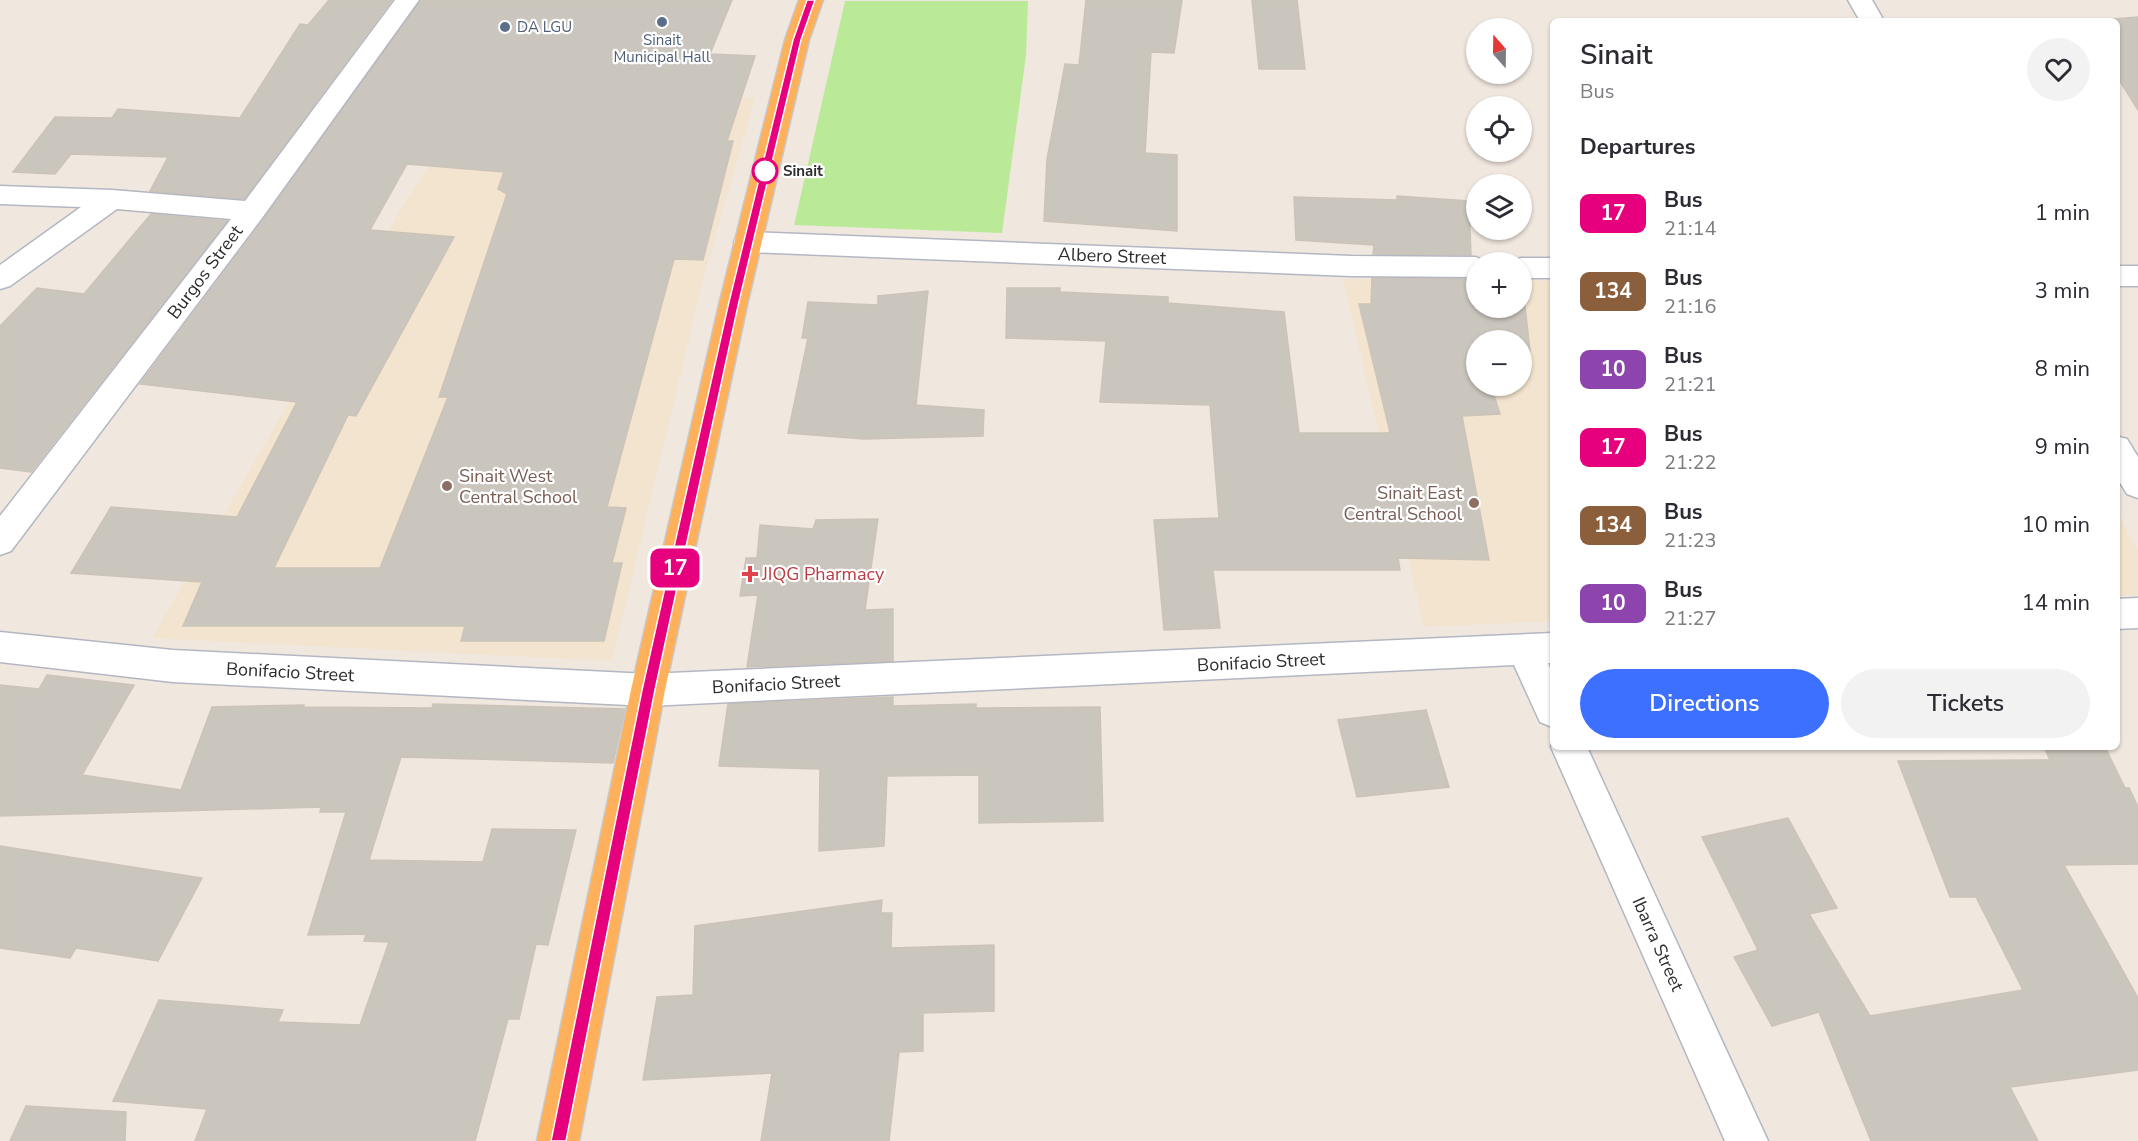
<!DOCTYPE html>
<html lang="en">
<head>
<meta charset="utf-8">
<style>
  body { margin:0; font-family:"Nunito Sans",sans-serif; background:#f2f2f3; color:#2b2b33; height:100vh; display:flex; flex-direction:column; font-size:22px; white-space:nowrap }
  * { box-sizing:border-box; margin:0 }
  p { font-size:20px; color:#7c7c81 }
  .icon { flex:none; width:33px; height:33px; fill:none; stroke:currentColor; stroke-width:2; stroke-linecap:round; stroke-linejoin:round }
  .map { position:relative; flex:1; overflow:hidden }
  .side { position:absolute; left:1550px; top:18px; width:570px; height:732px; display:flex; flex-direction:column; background:#fff; border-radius:9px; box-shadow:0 2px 4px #0004 }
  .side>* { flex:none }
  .badge { padding:0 12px; border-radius:9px; font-size:21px; line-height:39px }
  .needle { width:39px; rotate:340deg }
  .controls { position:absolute; left:1466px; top:18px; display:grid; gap:12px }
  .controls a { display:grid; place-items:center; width:66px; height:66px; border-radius:50%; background:#fff; box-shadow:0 2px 4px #0004; font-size:30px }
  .map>.badge { position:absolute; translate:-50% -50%; box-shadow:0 0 0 3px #fff }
  h2 { padding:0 30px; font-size:22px; line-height:54px }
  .round { display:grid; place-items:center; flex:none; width:63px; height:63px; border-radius:32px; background:#f2f2f3 }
  .head { display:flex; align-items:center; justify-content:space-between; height:102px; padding:0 30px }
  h1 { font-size:28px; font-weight:600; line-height:45px }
  .primary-button { display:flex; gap:12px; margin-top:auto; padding:12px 30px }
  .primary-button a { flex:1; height:69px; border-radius:36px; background:#3d70ff; color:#fff; font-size:24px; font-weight:600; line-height:69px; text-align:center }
  .primary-button a+a { background:#f2f2f3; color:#2b2b33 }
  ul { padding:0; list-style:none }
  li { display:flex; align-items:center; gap:18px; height:78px; padding:0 30px }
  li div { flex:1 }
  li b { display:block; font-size:22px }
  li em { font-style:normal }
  li .badge { min-width:66px; font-weight:700; text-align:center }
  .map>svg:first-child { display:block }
  .education { fill:#f2e4ce; fill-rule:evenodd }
  .green { fill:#baea98 }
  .building { fill:#cbc6bd; stroke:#ccc3b8; stroke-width:1.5; fill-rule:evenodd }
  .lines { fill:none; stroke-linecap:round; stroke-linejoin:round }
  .minor-casing { stroke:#b3b7c2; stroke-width:3 }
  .trunk-casing { stroke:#c8c8c8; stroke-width:3 }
  .minor { fill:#fff; fill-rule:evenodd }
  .trunk { fill:#feb05a; fill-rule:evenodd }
  .line { fill:#e6007e; stroke:#fff; stroke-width:1.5 }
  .service-dot { fill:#5c6f8a; stroke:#fff; stroke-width:2 }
  .stop-dot { fill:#fff; stroke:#e6007e; stroke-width:3 }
  .education-dot { fill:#8d6e63; stroke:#fff; stroke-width:2 }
  .health-dot { fill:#e0444e; stroke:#fff; stroke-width:2 }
  .labels { text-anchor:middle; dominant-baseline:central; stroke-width:4.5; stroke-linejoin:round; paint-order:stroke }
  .far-service-label { font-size:15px; fill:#4e5e75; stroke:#fff; text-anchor:start }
  .far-stop-label { font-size:15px; font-weight:bold; fill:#2d2d2d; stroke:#fff; text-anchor:start }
  .street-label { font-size:18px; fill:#2d2d2d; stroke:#fff }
  .education-label { font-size:18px; fill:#785e54; stroke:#fff; text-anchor:start }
  .health-label { font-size:18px; fill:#be3a42; stroke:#fff; text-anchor:start }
</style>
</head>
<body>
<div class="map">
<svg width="2138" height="1141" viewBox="0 0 2138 1141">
  <rect width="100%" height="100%" fill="#f0e7df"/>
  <path class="education" d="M563,79l192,20 -50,173 -93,389 -460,-23 252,-434 52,-81z
    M1343,279l133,1v28h45v-28l31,1v340l-128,6zM1476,340h45v46h-45z
    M2116,511l22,38v46l-21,1z"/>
  <path class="green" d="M845,1h183l-2,54 -24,178 -208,-8z"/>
  <path class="building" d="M329,0h63l-148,199 -94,-8 18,-34 -97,-3 -16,20 -42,-2 42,-55 57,1 6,-9 122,9 60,-94 8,1z
    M421,0h311l-22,54 45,2 -28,85h6l-30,119 -29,-1 -67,248 19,1 -14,55h10l-18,78h-143l4,-15h-282l19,-44 -131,-9 40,-66 126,10 60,-115 -157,-18 124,-165zM407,164l97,8 -6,17 9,5 -68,203h9l-68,171h-106l74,-153 8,1 98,-179 -84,-7z
    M1086,0h96l-8,53 -23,-1 -6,101 32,2v76l-133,-10 3,-62 18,-95 14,1z
    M1252,0h45l8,69h-46z
    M2138,17v93l-22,-35v-54h-30z
    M1397,196l72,5 2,54 -98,-1 1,-9 -78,-5 -2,-43 103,3z
    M151,214l76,7 -196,251 -31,-4v-142l37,-38 47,6z
    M1372,278l100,1v15l4,1v13h45v-10h3l6,53 -9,-1v-10h-45v46h15l9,28 -38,2 27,144 -91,-2 2,12h-187l7,58 -56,2 -10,-110 65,-2 -9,-113 -110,-3 6,-61 -100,-3 1,-50h53v4l108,5v6l116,9 15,121h88l3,-1 -31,-128h12z
    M928,291l-12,114 68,5 -1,26 -119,3 -76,-6 20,-95h-6l6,-36 70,3v-9z
    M878,519l-13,91 28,-1v52l-146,6 11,-72 -18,1 6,-38h11l3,-33 53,4 3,-9z
    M47,675l87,10 -52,90 99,15 31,-83 92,-2 -1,2 129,1 1,-4 192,5 -12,54 -212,-6 -32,103 114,2 9,-33 84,1 -28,115 -12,-1 -17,75h-11l-33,122h-280l12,-32 -94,-8 46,-101 124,10 -5,12 82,3 29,-83 -25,-1 2,-7 -58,1 38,-123h-26l1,-5 -321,9v-131l39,4z
    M893,697v9l83,-2v4l124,-1 3,114 -124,2v-48l-92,1 -3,70 -65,5 1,-82 -101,-3 9,-62z
    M1426,710l23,77 -92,10 -19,-77z
    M2044,747h61l20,41h4l9,19v57l-74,1 74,133v72l-128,17 28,54h-167l-52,-129 -47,14 -38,-69 24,-7 -56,-113 86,-19 49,90 -28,6 61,102 153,-26 -47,-93h-26l-52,-136 152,-1z
    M0,846l202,32 -44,83 -82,-13 -6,10 -70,-10z
    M882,900l-1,13h11l-1,35 103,-3v66l-71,2v38l-24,1 -10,89h-128l11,-68 -129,7 14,-83 36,-2 2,-69z
    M26,1106l100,6 -1,29h-115z"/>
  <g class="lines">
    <g class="minor-casing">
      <path id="minor" d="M395,0h24l-157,218 -251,333 -11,4v-39l231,-297 -114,-10 -107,77 -10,3v-24l81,-58 -81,-3v-18l112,4 133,11z
        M1848,0h24l12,21h-24z
        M748,232l603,24 125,1 11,5h-11v15l-125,-1 -603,-24 -10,-3 -4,-7 4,-7z
        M1521,258h31v20h-31v-16h-11z
        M2116,266h22v20h-22z
        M2116,436l11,3 11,18v41l-11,-4 -11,-18z
        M2138,598v30l-22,1v-30z
        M0,632l173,18 475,24 904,-41v30h-4l4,10v54l-12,-5 -26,-57 -866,41 -475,-24 -173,-20z
        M1552,744v3h35l181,394h-43l-174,-394z"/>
    </g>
    <g class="trunk-casing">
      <path id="trunk" d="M799,0h24l-14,40 -62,265 -82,385 -86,451h-42l94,-451 88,-385 66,-265z"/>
    </g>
    <use href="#minor" class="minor"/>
    <use href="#trunk" class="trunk"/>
  </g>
  <path class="line" d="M807,0h8l-14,40 -63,266 -83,384 -89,451h-15l91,-451 86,-384 65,-266z"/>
  <g class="service-dot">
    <circle cx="662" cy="22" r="6"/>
    <circle cx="505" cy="27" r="6"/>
  </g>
  <circle class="stop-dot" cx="765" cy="171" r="12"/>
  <g class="education-dot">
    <circle cx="447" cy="486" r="6"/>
    <circle cx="1474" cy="503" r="6"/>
  </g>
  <path class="health-dot" d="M747 565h6v6h6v6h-6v6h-6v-6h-6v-6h6z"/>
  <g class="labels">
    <g class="far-service-label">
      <text x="517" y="27">DA LGU</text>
      <text x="662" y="40" text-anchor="middle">Sinait<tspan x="662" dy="17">Municipal Hall</tspan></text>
    </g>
    <g class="far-stop-label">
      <text x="783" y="171">Sinait</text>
    </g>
    <g class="street-label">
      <text transform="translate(1112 256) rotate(2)">Albero Street</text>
      <text transform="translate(205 272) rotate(-53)">Burgos Street</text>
      <text transform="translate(1261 662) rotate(-3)">Bonifacio Street</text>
      <text transform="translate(290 672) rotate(3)">Bonifacio Street</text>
      <text transform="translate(776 684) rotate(-3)">Bonifacio Street</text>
      <text transform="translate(1658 944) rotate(66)">Ibarra Street</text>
    </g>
    <g class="education-label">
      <text x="459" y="476">Sinait West<tspan x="459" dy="21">Central School</tspan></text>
      <text x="1462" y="493" text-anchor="end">Sinait East<tspan x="1462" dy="21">Central School</tspan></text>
    </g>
    <g class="health-label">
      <text x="762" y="574">JIQG Pharmacy</text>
    </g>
  </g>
</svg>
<div class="controls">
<a><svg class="needle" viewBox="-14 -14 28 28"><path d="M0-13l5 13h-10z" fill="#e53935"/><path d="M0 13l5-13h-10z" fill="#7c7c81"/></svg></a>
<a><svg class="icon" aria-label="locate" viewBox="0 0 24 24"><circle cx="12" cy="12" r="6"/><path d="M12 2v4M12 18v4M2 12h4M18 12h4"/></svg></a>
<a><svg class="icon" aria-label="layers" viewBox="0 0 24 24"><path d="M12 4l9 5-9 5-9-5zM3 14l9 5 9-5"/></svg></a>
<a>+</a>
<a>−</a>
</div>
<b class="badge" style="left:675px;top:568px;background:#e6007e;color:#fff">17</b>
<section class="side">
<div class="head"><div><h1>Sinait</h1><p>Bus</p></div><a class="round"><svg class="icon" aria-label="heart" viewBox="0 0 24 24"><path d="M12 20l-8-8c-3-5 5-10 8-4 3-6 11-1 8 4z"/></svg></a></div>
<h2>Departures</h2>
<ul>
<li><span class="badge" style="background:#e6007e;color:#fff">17</span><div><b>Bus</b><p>21:14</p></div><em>1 min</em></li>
<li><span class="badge" style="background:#8b5e3c;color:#fff">134</span><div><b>Bus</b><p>21:16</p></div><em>3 min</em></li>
<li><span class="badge" style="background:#8e44ad;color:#fff">10</span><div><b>Bus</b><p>21:21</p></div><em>8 min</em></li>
<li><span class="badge" style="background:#e6007e;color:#fff">17</span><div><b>Bus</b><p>21:22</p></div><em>9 min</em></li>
<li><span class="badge" style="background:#8b5e3c;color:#fff">134</span><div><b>Bus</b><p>21:23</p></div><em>10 min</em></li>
<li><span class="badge" style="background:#8e44ad;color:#fff">10</span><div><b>Bus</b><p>21:27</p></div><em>14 min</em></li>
</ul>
<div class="primary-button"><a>Directions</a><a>Tickets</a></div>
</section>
</div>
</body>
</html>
